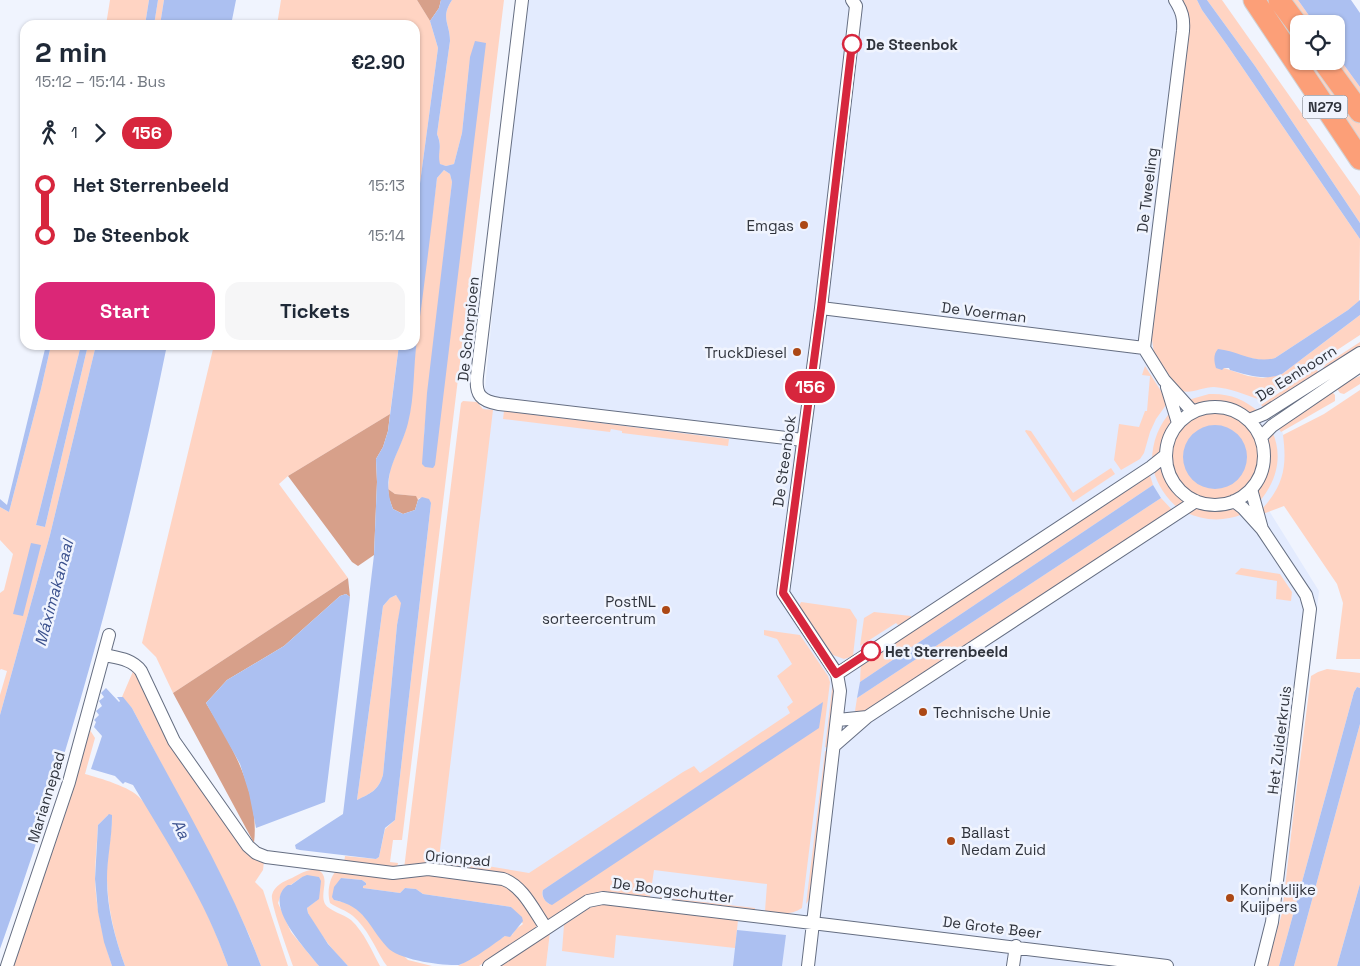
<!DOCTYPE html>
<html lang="en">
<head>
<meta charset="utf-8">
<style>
  body { margin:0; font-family:"Space Grotesk",sans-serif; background:#f6f6f7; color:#1f2937; height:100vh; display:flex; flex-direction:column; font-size:19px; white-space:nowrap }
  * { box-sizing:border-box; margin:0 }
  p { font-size:16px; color:#747a83 }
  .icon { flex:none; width:28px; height:28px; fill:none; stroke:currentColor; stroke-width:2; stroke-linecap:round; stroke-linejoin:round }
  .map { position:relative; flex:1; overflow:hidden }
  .sheet { position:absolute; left:20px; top:20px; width:400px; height:330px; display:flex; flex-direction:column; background:#fff; border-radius:15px; box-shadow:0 1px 4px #0004 }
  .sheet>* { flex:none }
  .badge { padding:0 10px; border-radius:16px; font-size:18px; line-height:32px }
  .fabs { position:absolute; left:1290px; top:15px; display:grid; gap:10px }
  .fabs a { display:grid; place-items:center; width:55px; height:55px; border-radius:10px; background:#fff; box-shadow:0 1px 4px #0004; font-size:25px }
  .map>.badge { position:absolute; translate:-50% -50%; box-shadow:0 0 0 2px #fff }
  .legs { display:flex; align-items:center; gap:8px; height:55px; padding:0 15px; font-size:16px }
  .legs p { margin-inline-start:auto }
  .head { display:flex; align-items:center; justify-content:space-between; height:85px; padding:0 15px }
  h1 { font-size:28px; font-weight:700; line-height:38px }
  .primary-button { display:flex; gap:10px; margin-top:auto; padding:10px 15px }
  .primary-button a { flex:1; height:58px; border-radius:15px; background:#db2777; color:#fff; font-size:20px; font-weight:700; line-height:58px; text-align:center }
  .primary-button a+a { background:#f6f6f7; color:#1f2937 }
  ul { padding:0 15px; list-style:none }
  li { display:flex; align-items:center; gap:18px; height:50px; font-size:19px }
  li i { display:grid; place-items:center; width:8px; height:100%; margin:0 6px; background:currentColor }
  li i::after { content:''; width:12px; height:12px; margin:-6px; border:4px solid; border-radius:50%; background:#fff }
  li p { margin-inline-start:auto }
  li:first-child i { background:linear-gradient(#0000 50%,currentColor 0) }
  li:last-child i { background:linear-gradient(currentColor 50%,#0000 0) }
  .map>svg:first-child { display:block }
  .built { fill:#e3ebfe }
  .green { fill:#ffd4c3; fill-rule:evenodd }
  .forest { fill:#d7a08a }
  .water { fill:#acc0f1; fill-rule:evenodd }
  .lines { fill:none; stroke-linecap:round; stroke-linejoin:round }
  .street-casing { stroke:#656e82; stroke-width:14 }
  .highway-casing { stroke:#d1d2d4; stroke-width:23 }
  .street { stroke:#fff; stroke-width:12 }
  .highway { stroke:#fc9f78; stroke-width:21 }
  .line-1-casing { stroke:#fff; stroke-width:11 }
  .line-1 { stroke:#d7263d; stroke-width:8 }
  .stop-1-dot { fill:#fff; stroke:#d7263d; stroke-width:2.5 }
  .poi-dot { fill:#ac4815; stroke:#f0f4fe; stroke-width:2 }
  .labels { text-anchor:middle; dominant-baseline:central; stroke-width:5; stroke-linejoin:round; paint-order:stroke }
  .shield { fill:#f0f4fe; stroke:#6a6e77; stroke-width:1 }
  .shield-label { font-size:14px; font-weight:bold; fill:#30343d }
  .stop-label { font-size:15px; font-weight:bold; fill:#30343d; stroke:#f0f4fe; text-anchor:start }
  .street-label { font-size:15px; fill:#30343d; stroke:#f0f4fe }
  .poi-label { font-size:15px; fill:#30343d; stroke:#f0f4fe; text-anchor:end }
  .water-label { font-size:16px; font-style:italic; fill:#3b518e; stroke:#f0f4fe }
</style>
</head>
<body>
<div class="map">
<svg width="1360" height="966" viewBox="0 0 1360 966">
  <rect width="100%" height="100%" fill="#f0f4fe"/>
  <path class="built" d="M523,0h661l-6,370 79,27 24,31 8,24 -6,34 -15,23 51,82 -37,322 -14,53h-722l4,-34 -111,-74z"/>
  <path class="green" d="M110,0h39l-4,25h-39z
    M158,0h6l-4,25h-6z
    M281,0h136l13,21 8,27 -23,173v-196h-138z
    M452,0h52l-102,840h-9l-3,22 8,1 -1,4 -4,2 -49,-6 1,-7 31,3 3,-2 6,-28 10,-9 36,-317 -12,-5 -1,2 -3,-4 -20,-2 -7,-5 2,-20 14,-34 5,-20 7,-74 21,-163 7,-8 6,4 2,8 -28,252 9,34 37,-411 -8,76 -8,31 -8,2 -7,-2c-2,-12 4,-17 -2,-30l13,-93c0,-18 -10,-23 2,-41z
    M1181,0h16l5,10 25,35 133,194 -1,62 -11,9 -73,48 -8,3 -22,-4 -21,11 24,8 15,2 19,-4 78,-59v20l-99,65c-16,-5 -30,-12 -47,-13 -12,0 -24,8 -35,3l-25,-37 -3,-20z
    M1207,0h15l138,196v27l-105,-157z
    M1289,0h9l17,24h-9z
    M1336,54l24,33v11l-24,-37z
    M1304,61h11l45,63v24z
    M1360,342v6l-35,23 -2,-3 3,-4z
    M51,345h30l-45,180 9,2 43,-182h8l-46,190 -50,180v-20l7,-24 -6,-2 -1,1v-77l4,-3 9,-36 -13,-14v-33l9,5 32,-123z
    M214,345h185l-9,69 -102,62 -9,8 69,94 -175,115 -17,-36 -14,-14z
    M1145,366l21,33v6l-10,14 -6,13 -6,21 -4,6 -19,11 -7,-10 5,-36 20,3 6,-16h2l3,-35 -8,-1z
    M1314,369l3,1 2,3 -53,37 -5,-5z
    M1360,376v8l-16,10 -4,-1 -5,-7z
    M1360,390v269h-24l7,-56 -6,-19 -53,-78 -21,8 -1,-5c22,-24 25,-43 21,-74l41,-21z
    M1331,391l4,4v6l-54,31 -4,-6z
    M1209,394c20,-1 35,5 50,18 -13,3 -23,-5 -35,-8 -13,-2 -25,4 -36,-4z
    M463,401l14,1 6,7 10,1 -54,448 90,15 154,-101 11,-6 6,7 90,-60 -3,-6 6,-5 -16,-26 15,-12 -15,-25 -13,-4v-5l36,5 28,41 2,6 -28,226c-12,8 -23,5 -37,3l2,-27 -113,-14 -4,27 -48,-6 -16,5 -37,23h-4l-23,-32 -118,-18 57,-466zM823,703l-274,201c-5,-4 -8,-8 -6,-14z
    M1172,410c2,16 -10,39 -20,52 0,-21 7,-37 20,-52z
    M504,411l225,28 -1,7 -106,-13v-2l-11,-2 -1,3 -107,-13z
    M1209,412c62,-2 68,84 10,89 -56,5 -68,-76 -10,-89z
    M1026,430l5,1 42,62 38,-25 4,6 -42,28 -48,-71z
    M1272,431c12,26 4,53 -15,73 -2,-14 7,-25 10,-38 2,-12 -1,-23 5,-35z
    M1162,463c3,18 11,30 26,40l-9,6c-13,-11 -21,-23 -26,-40z
    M1149,472l4,13 -293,197 1,-21z
    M1161,498l13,14 -309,200 -10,-1 2,-13z
    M1197,508c6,0 11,2 17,2 11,0 19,-4 29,4 -20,8 -39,7 -58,-2z
    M1241,568l39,6 12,18 -1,9 -15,-2 1,-18 -42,-7z
    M396,595l6,8 -5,22 -14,150c-5,16 -12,18 -26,25l26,-194 7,-8z
    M801,602l49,7 7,11 -4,36 -9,3 -11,-4 -34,-49z
    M874,612l37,4v4l-2,2 -11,3 -2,-2 -36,23 4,-28z
    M134,669l35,73 95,119 -1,9 -8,12 8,8 25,76h-27l-12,-31 -20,-43 -97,-184 -10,-11z
    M1327,669l33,4v15l-3,-1 -3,5 -75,274h-12l15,-53 13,-112 16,-125 7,-4z
    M833,681l1,11 -6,56 -3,-1z
    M1360,724v160l-23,82h-43z
    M90,730l5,8 -10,36c14,4 46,13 55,24 8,8 13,19 19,28 27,43 53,92 69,140h-103c-10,-28 -17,-56 -18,-86 -1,-22 5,-43 5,-65h-4l-10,10c-1,18 -3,36 -3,54 1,30 8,59 17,87h-101z
    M825,751l3,1 -18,146 -4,6z
    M317,869c15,8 2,23 8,35 4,7 19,10 26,16 13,12 21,31 29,46h-32c-16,-16 -29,-33 -40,-53l-1,-5 9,-7 -14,-24 -20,14 -4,12 13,29 28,34h-26c-4,-12 -23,-63 -21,-71 2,-9 12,-14 20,-17 9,-5 14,-8 25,-9z
    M335,872l86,2 89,11 27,40 -2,4 -56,37h-21l47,-30 7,-1 4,-6 7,-5 -12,-17 -88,-13 -7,-5 -11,-1 -5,5 -37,-5v-2l3,-1v-2l-4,-3 -21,-2 -7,22 17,4 5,4 52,52 24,6h-45l-3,-4c-9,-15 -17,-34 -31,-46 -7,-6 -16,-8 -23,-13 -3,-10 -1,-23 5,-31z
    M660,897l95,11v2l-95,-12z
    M604,904l134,16 -3,28 -119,-13 -2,23 -52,-7 2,-26 27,-18z
    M550,932l-4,34h-46z"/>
  <path class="forest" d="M417,0h24l-2,8 -9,13z
    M390,414l-2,17 -5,16 -7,12 1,23 -3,73 -16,11 -6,-4 -64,-86z
    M388,489l7,5 21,2 2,4 -3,10 -12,4 -10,-5 -4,-11z
    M348,578l2,19 -4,-3 -6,2 -56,50 -57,34 -21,23c25,41 54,90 48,140l-81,-150z"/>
  <path class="water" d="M149,0h9l-4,25h-9z
    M164,0h72l-5,25h-71z
    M441,0h11c-12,18 -2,23 -2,41l-13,93c6,14 0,18 3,30l6,2 8,-2 8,-31 8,-76 5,-16 11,2 -51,422 -2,3 -8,-1 -3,-3 5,-71 25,-211 -2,-8 -6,-4 -7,8c-6,54 -13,108 -20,162 -4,27 -2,56 -9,83 -8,32 -29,51 -15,86l10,5 12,-4 3,-10 4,-3 7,2 2,4 -36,317 -10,8 -6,29 -3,2 -76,-9 -4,-1 -1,-4 48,-31 31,-259 3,-73 -1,-23 7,-12 5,-16 11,-86h16v-124l23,-173 -8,-27 9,-13zM396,595l5,8 -4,22 -14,150c-5,16 -12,18 -26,25l26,-194 7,-8z
    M1197,0h10l48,66 105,157v16l-133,-194 -25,-35z
    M1298,0h53l9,13v74l-24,-33v-30h-21z
    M1360,300v15l-78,59c-18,7 -35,1 -52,-4l-1,-2h-5l-2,2 -6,-2c-2,-6 -3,-14 2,-19 20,2 37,15 57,9l73,-48z
    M46,345h5l-10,44 -32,123 -9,-5v-8l7,6z
    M81,345h7l-43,182 -9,-2z
    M96,345h71c-41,204 -97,408 -167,604v-234l50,-180z
    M1183 457a32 32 0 1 1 64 0a32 32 0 1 1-64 0Z
    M1153,485l8,13 -304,200 3,-16z
    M31,543l10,2 -18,71 -10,-2z
    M346,594l4,3 -25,205 -69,26 -7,-35 -9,-29 -34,-61 21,-23 57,-34 56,-50z
    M1357,687l3,1v36l-66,242h-15l75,-274z
    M106,688l13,14 1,-1 -3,-4h6l9,11c44,85 96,168 129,258h-33c-22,-65 -60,-122 -95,-181l-8,-3 -2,2 -8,-8 -24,-7 11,-33 -8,-9 2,-5 -2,-2 5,-5 -3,-4 6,-5 -3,-5 5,-4 -3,-4z
    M823,702l-4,26 -267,177c-6,-2 -11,-8 -9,-15z
    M109,814l3,1v2c0,21 -5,41 -5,62 0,30 8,59 18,87h-13l-8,-24 -6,-30 -3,-33 3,-54z
    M307,875l12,2 2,4 -2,18 -12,9 1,5 20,31 20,22h-29c-13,-17 -58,-63 -31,-81h3l11,-8z
    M341,878l21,2 4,3v2l-3,1v2l37,5 5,-5 11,1 7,5 88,13 11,10 1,4 -13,16 -5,-1c-11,8 -34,25 -46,29 -16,1 -61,-5 -72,-18 -19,-21 -22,-41 -53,-47l-2,-3 2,-10z
    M1360,884v82h-23z
    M737,930l49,5 -4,31h-49z"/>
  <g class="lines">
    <g class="street-casing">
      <path id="street" d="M522,0l-45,376c-2,19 4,25 22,28l304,36
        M1175,0c7,11 9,18 8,31l-39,317 20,32 29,32
        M821,308l323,40
        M1167,387l11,36
        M1166 456a49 49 0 1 1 98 0a49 49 0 1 1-98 0Z
        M1249,420l15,-6 96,-61
        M1261,437l11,-11 88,-60
        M1251,489l11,40
        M1234,501l9,7 19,21 44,66 4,14 -38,313 -11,44
        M104,655c14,3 28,4 37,16l33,70 74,105 8,7 10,4 127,16 35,-4 75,10c20,7 31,32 43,49
        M837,674l314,-207 15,-12
        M838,720l29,-3 329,-216
        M835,745l32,-28
        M7,966l62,-184 40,-147
        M489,966l99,-65 15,-3c188,23 376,44 564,68
        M808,966l32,-275 -3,-17 -54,-81 38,-285 35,-302 -4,-6
        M1013,966l3,-20"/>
    </g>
    <g class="highway-casing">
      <path id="highway" d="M1254,0l106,159
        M1279,0l20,27
        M1323,61l37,51"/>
    </g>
    <use href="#street" class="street"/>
    <use href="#highway" class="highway"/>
  </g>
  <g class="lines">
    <g class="line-1-casing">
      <path id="line-1" d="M852,44l-31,264 -38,285 53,81 35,-23"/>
    </g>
    <use href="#line-1" class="line-1"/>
  </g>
  <g class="stop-1-dot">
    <circle cx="852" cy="44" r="9"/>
    <circle cx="871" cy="651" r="9"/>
  </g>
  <g class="poi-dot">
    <circle cx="804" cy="225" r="5"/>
    <circle cx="797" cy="352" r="5"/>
    <circle cx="666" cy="610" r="5"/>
    <circle cx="923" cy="712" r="5"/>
    <circle cx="951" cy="841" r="5"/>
    <circle cx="1230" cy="898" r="5"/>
  </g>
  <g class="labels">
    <rect class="shield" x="1302.5" y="95.5" width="45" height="23" rx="4"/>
    <g class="shield-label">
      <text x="1325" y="107">N279</text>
    </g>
    <g class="stop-label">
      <text x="866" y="44">De Steenbok</text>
      <text x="885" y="651">Het Sterrenbeeld</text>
    </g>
    <g class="street-label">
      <text transform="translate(1147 190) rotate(-83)">De Tweeling</text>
      <text transform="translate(984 312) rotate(7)">De Voerman</text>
      <text transform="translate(468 329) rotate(-84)">De Schorpioen</text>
      <text transform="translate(1296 373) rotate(-32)">De Eenhoorn</text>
      <text transform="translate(784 461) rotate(-82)">De Steenbok</text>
      <text transform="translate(1279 740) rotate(-83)">Het Zuiderkruis</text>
      <text transform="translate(46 797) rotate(-73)">Mariannepad</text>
      <text transform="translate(458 858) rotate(5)">Orionpad</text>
      <text transform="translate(673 890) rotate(7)">De Boogschutter</text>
      <text transform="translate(992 927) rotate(7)">De Grote Beer</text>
    </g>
    <g class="poi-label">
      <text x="794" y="225">Emgas</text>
      <text x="787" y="352">TruckDiesel</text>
      <text x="656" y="601">PostNL<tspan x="656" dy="17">sorteercentrum</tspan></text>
      <text x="933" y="712" text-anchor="start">Technische Unie</text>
      <text x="961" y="832" text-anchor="start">Ballast<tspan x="961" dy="17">Nedam Zuid</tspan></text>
      <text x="1240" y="889" text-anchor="start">Koninklijke<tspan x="1240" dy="17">Kuijpers</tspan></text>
    </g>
    <g class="water-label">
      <text transform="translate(54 593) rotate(-75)">Máximakanaal</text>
      <text transform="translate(181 829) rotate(64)">Aa</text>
    </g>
  </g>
</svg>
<div class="fabs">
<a><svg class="icon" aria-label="locate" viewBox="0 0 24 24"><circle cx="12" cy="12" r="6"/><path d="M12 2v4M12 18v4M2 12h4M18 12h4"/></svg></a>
</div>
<b class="badge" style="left:810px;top:387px;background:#d7263d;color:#fff">156</b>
<section class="sheet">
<div class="head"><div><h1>2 min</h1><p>15:12 – 15:14 · Bus</p></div><b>€2.90</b></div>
<div class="legs"><svg class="icon" aria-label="walk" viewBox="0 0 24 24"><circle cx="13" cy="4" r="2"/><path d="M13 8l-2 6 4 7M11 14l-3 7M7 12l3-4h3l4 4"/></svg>1<svg class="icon" aria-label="forward" viewBox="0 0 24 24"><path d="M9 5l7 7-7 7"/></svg><b class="badge" style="background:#d7263d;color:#fff">156</b></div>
<ul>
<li><i style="color:#d7263d"></i><b>Het Sterrenbeeld</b><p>15:13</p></li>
<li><i style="color:#d7263d"></i><b>De Steenbok</b><p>15:14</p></li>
</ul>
<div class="primary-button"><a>Start</a><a>Tickets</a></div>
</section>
</div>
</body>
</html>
